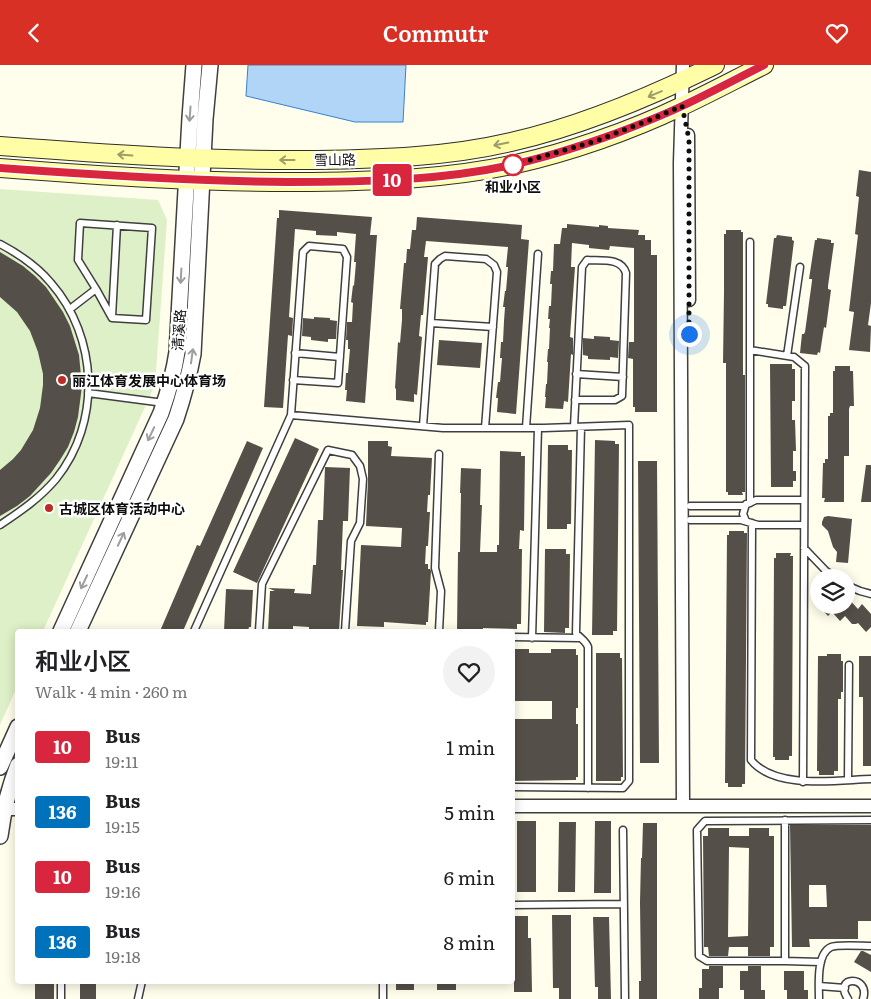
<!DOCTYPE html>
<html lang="en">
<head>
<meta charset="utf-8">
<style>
  body { margin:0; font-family:Literata,"Noto Sans SC",serif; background:#f2f2f2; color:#202124; height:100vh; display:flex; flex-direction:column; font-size:19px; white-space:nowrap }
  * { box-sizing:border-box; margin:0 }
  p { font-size:16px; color:#757577 }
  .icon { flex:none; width:28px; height:28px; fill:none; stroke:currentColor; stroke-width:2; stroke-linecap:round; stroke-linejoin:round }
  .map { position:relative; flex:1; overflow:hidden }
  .drawer { position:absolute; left:15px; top:564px; width:500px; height:355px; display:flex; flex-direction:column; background:#fff; border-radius:5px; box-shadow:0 2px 12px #0003 }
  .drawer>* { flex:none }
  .badge { padding:0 10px; border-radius:4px; font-size:18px; line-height:32px }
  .controls { position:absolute; left:810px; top:504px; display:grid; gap:10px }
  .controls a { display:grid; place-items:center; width:45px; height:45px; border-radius:50%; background:#fff; box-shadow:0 2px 12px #0003; font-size:25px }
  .you { position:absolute; width:25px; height:25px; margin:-12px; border:4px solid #fff; border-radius:50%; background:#1a73e8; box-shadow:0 0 0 8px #1a73e833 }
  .map>.badge { position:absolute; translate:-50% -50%; box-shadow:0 0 0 2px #fff }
  .round { display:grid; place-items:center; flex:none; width:52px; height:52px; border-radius:26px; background:#f2f2f2 }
  .headline { display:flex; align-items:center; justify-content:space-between; height:85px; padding:0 20px }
  h1 { font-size:24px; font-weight:600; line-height:38px }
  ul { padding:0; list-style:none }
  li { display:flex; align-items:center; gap:15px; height:65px; padding:0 20px }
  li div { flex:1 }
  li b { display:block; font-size:19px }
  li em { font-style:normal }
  li .badge { min-width:55px; font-weight:700; text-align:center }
  header { display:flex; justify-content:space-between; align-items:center; height:65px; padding:0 20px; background:#d93025; color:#fff; font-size:22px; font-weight:600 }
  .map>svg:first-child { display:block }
  .pitch { fill:#def0c7 }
  .water { fill:#b0d5f6; stroke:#3783ce }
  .building { fill:#554f49; fill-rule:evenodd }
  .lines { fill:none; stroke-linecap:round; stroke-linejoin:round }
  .service-casing { stroke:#3f3f3f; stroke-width:9 }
  .minor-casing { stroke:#3f3f3f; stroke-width:15 }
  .tertiary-casing { stroke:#3f3f3f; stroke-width:18 }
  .secondary-casing { stroke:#2e2e2e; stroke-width:20 }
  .service { stroke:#fff; stroke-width:6 }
  .minor { stroke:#fff; stroke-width:12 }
  .tertiary { stroke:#fff; stroke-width:15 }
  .secondary { stroke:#fffea6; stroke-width:18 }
  .oneway { stroke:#9e9d68 }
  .oneway2 { stroke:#9e9e9e }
  .line-casing { stroke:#fff; stroke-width:11 }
  .line { stroke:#d7263d; stroke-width:8 }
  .walk { stroke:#0c0c0c; stroke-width:5; stroke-dasharray:0 9 }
  .stop-dot { fill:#fff; stroke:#d7263d; stroke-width:2.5 }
  .poi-dot { fill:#bd2c24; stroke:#fff; stroke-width:2 }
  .labels { text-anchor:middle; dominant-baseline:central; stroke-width:5; stroke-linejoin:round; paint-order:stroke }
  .street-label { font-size:14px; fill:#0c0c0c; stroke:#fff }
  .stop-label { font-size:14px; font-weight:bold; fill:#0c0c0c; stroke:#fff }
  .poi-label { font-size:14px; font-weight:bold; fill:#0c0c0c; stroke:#fff; text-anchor:start }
</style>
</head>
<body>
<header><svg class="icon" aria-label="back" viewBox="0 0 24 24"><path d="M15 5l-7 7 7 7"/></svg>Commutr<svg class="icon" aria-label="heart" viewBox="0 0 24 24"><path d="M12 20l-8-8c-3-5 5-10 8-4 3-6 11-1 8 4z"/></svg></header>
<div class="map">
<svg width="871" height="934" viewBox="0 0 871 934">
  <rect width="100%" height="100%" fill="#fffdeb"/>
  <path class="pitch" d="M0,124l158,11 9,20 -12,165 -112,246h-25l-1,56 -17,38z"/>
  <path class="water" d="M248,0h158l-3,57h-48l-109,-26z"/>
  <path class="building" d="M859,105l12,2v131l-3,22 3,1 -1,26 -21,-2 5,-38 -5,-1 9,-76 -3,-1 4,-37 -3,-1z
    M279,145l93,7 -2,18h7l-12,168 -19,-2 1,-11h-2l1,-17h2l2,-24h-2v-9h-2l1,-18h5l1,-19 -2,-1 2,-17 1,1 2,-24h-2l2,-28 -19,-2v4l-21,-1v-4l-21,-2 -6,88 4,1 -1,18 -4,-1 -5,73 -19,-1 13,-189h2z
    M417,152l105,8 -1,14 8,1 -13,174 -19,-2 1,-14h-2l2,-16h2l2,-24h-2l1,-16h2l1,-21 1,-14h-2l2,-16h1l2,-24h-2l2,-20 -82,-6 -2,16h4l-5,58h-2l-2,21 3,1 -5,58 -3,-1v8l-18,-2v-11l-1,-1 3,-46 2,1 2,-23v-11h-2l4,-46h2l1,-14h3l2,-19h4z
    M567,159l32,3v-2l9,1v2l31,2 -1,5h7v5h6v15h6v157h-22v-5h-2v-48l-5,-1 1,-16h5v-94l-24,-2 -1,4 -20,-2v-3l-17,-2 -1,24h4l-5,70 3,1v17l-2,-1 -3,48 -4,-1 -1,8 -18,-1 1,-11h-1l1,-13h1l1,-22h-1l1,-13h1l1,-21h-1l1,-9h-2l1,-13h2l1,-22h-2l1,-13h2l1,-27h6l2,-16h5z
    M726,165h15v2h2v143h2v117h-3l1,3h-15v-3h-2v-129h-3l1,-71v-58h2z
    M777,170l15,2v3l2,1 -8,65h-3v3l-15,-2v-3h-2l8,-66h2z
    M817,173l14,2v3h3l-6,43v3l3,1 -5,38 -2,-1 -4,26 -2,-1 -1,3 -17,-2 2,-19h2l1,-2 7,-51v-2h-3l6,-39h2z
    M0,187l23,14 12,10 11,11 17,25 7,14 9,29 3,31 -4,31 -4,15 -6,15 -8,13 -9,13 -21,23 -13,10 -17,10v-46l13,-11 8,-9 12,-20 7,-22 3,-23v-11l-5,-22 -8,-21 -13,-19 -17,-15z
    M314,252l16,1v2l7,1 -1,18h-8v3l-17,-2v-3l-9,-1 1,-18 11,1z
    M594,271l16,1v3l9,1 -1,17 -8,-1v3l-22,-1v-3l-5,-1v-17l11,1z
    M439,275l43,3 -2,25 -43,-3z
    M770,299h22v5h3v32h-3v19h3l1,31h-3v20h3v10h-3v6h-22z
    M835,301h15v5h3l1,35h-4l-1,3v47h-5v46h-20l1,-4h-3l1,-35h2v-4h3v-43h2v-3h3v-42h2z
    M295,373l24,11 -62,134 -24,-11z
    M595,375l20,1v3h4l-2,187h-4v4h-21z
    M247,376l16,7 -80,183h-23l37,-86 3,1z
    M368,376h20v5l4,1 -1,9 41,2 -2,37h-2l-1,17h3l-2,34h-2l-1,18h3v5h2l1,2 -3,51h-2v3l-42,-3v5l-27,-1 4,-81 40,2 1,-19 -36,-2 2,-47z
    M548,380h20v5h4l-1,74h-4v5h-20z
    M500,386l21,1v4h4l-1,75 -4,-1 -1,19h3l-1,75h-4v5l-34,-1v3h-26l1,-79h2l1,-59h-1l1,-25 20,1 -1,36h2l-2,47h17v-7h2z
    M638,396h19l2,302h-19z
    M866,400h5v37h-10z
    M325,402l25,1 -2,53h-5l-2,49h2l-4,61h-30v-4l-16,-1v5h-25l2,-40h5l-7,-3 27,1 -1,4 17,1 2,-29h3l2,-45h5z
    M828,451l24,3 -4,44 -12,-1 1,-10 -4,-5 -5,-16 -6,-6v-3l2,-5z
    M729,466h15v2h3l-2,251h-3v3h-14v-4h-3l2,-248h2z
    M545,484h21v5h4l-1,74h-4v5l-21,-1z
    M776,488h15l-1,3h3l-1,200h-3v4h-14v-3h-2l1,-199h2z
    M226,524l27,1 -2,37h-2l-1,4h-24z
    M846,531l12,13 4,-5 9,10v13l-5,5 -8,-9 -2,1h-4l-7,-8 -5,5 -8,-9 -4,4 -10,-11h28z
    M512,584h17v4h22v-4h25v6h2v53h-2v16h2v53h-2v3l-64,1v-62h40v-18h-40z
    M596,588h24v5h2l1,119h-2v4h-25z
    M827,589h14v7h2v31h-2v7h-3v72h-4v4h-15v-4h-2l1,-115h9z
    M859,591h12v110h-8v-69h-4z
    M517,756h19v71h-19z
    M595,756h16v72h-17z
    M559,757h17l-1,70h-17z
    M643,758h14v176h-18v-18h2l-1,-79 1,-44h1z
    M790,760h81v96h-13v18h-49l1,8h-18zM809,820h17l1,22h-18z
    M708,763h21v8h20v-8h20v8h5v111h-4v9h-22v-9h-19l-1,9h-19l-1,-9h-4l-1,-111h5zM729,782l20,1 -1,88 -20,1z
    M552,850h19v84h-12v-11h-6z
    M512,851h16v22h3l1,54h-18v-59h-2z
    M593,852h16l2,82h-13v-12h-3z
    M861,886h2l8,4v17l-17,-10z
    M709,901h14v22h-4v11h-20v-11h3v-19h7z
    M748,901h13v24h4v9h-21v-9h-4v-19h8z
    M784,906h20v19h4v9h-21v-9h-3z
    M42,916h12v18h-19v-17z
    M80,916h16v18h-16z
    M396,916h18v9h-18z
    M437,916h19v9h-19z"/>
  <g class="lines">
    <g class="service-casing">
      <path id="service" d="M80,158l72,5 -6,92 -34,-2 -16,-29 -18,-29z
        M0,179c19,10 37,22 51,39 47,54 51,139 5,196 -16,19 -35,32 -56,46
        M70,244l26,-20
        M112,252l5,-92
        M431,258l62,4
        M750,285l44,7 11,9 -2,416
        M295,288l45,4
        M787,291l13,-89
        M576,309l47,3
        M88,328l76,10
        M291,350l152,13h101l85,-3v356l-6,7 -111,-1
        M423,361l12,-162 5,-5 5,-3 41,3 8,6 3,7 -12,156
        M574,362l8,-160 5,-7c14,1 34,-3 39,13l-4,123 -7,4h-40
        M581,362l-5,206c4,5 10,8 12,14v141
        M526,363l12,-174
        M750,438v-261
        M690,441h53l13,-6h48
        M690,455h51l17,5h46
        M746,456l-3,-7 3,-10
        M752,458l-1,237c24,30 86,20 120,19
        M804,483l22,23 9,6
        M846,520l14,6 11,3
        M194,566l97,-216 12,-163 6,-6 34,3 4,8 -9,126 -45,-3
        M259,566l3,-47 66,-134 24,5 8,11 3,13 -3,44 -9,18 -6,90
        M439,566l2,-40 -6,-23 4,-114
        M512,572l67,1
        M532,573l6,-210
        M848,715l1,-115
        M785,755v141
        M623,765l2,169
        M512,840l112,-1
        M820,897l-35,-1h-78l-8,-5 -2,-126 8,-9 166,-1
        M819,921l26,2
        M61,934v-18
        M138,934l4,-18
        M383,934v-18
        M819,934c0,-14 -3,-45 12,-52 6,-3 32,-1 40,-1
        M848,934c-16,-24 23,-24 15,0"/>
    </g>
    <g class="minor-casing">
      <path id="minor" d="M688,70l1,165
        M512,741h359
        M683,741l-3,-643 3,-98
        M4,744h14"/>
    </g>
    <g class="tertiary-casing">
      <path id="tertiary" d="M61,566l100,-218c7,-20 13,-40 16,-61l13,-234 4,-53
        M78,566l98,-212c7,-21 13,-43 17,-65l12,-235 5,-54
        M0,702l18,-40
        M0,771c3,-24 9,-48 18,-71"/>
    </g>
    <g class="secondary-casing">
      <path id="secondary" d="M0,81c105,8 211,15 316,14 65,-1 131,-3 195,-18 71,-16 139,-45 204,-77
        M0,103c104,8 207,15 311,14 69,-1 138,-3 205,-18 53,-12 114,-33 164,-57 28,-13 56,-28 84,-42"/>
    </g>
    <use href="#service" class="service"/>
    <use href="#minor" class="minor"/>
    <use href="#tertiary" class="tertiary"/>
    <use href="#secondary" class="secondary"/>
  </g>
  <defs><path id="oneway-shaft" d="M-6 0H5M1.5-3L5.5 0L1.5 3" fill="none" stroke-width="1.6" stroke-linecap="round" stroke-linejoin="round" transform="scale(1.25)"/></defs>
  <g class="oneway">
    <use href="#oneway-shaft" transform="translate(655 29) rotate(157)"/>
    <use href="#oneway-shaft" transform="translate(501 79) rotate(169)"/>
    <use href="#oneway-shaft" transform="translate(125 90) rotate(-176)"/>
    <use href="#oneway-shaft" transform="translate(287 95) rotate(-180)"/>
  </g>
  <g class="oneway2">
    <use href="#oneway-shaft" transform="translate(190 49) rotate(94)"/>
    <use href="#oneway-shaft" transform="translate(181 211) rotate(93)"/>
    <use href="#oneway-shaft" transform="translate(192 291) rotate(-82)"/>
    <use href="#oneway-shaft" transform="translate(151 369) rotate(115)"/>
    <use href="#oneway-shaft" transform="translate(121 474) rotate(-65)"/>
    <use href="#oneway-shaft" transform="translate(84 517) rotate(115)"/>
  </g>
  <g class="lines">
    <g class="line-casing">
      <path id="line" d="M0,103c96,7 192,13 288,14 76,0 153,-1 228,-18 34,-8 68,-19 101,-31 21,-8 42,-16 63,-26 28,-13 56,-28 84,-42"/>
    </g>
    <use href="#line" class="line"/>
    <path class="walk" d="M513,100l83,-24 56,-22 30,-13 7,33v195"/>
  </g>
  <circle class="stop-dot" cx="513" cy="100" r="10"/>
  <g class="poi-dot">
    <circle cx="62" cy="315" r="5"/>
    <circle cx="49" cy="443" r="5"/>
  </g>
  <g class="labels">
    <g class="street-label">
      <text transform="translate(335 94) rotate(-1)">雪山路</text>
      <text transform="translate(178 265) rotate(-86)">清溪路</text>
    </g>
    <g class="stop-label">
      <text x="513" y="121">和业小区</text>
    </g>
    <g class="poi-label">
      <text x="72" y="315">丽江体育发展中心体育场</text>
      <text x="59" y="443">古城区体育活动中心</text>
    </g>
  </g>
</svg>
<div class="controls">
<a><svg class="icon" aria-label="layers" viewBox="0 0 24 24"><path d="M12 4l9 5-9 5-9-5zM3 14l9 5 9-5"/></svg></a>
</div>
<div class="you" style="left:689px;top:269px"></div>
<b class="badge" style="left:392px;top:115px;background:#d7263d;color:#fff">10</b>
<section class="drawer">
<div class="headline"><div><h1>和业小区</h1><p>Walk · 4 min · 260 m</p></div><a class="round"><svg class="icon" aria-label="heart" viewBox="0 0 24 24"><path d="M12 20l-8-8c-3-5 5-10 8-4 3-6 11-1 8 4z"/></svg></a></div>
<ul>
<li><span class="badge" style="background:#d7263d;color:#fff">10</span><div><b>Bus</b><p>19:11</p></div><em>1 min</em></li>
<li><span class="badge" style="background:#0072bc;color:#fff">136</span><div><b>Bus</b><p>19:15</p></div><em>5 min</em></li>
<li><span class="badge" style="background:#d7263d;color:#fff">10</span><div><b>Bus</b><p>19:16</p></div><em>6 min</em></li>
<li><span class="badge" style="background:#0072bc;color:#fff">136</span><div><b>Bus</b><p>19:18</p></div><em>8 min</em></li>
</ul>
</section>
</div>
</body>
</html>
